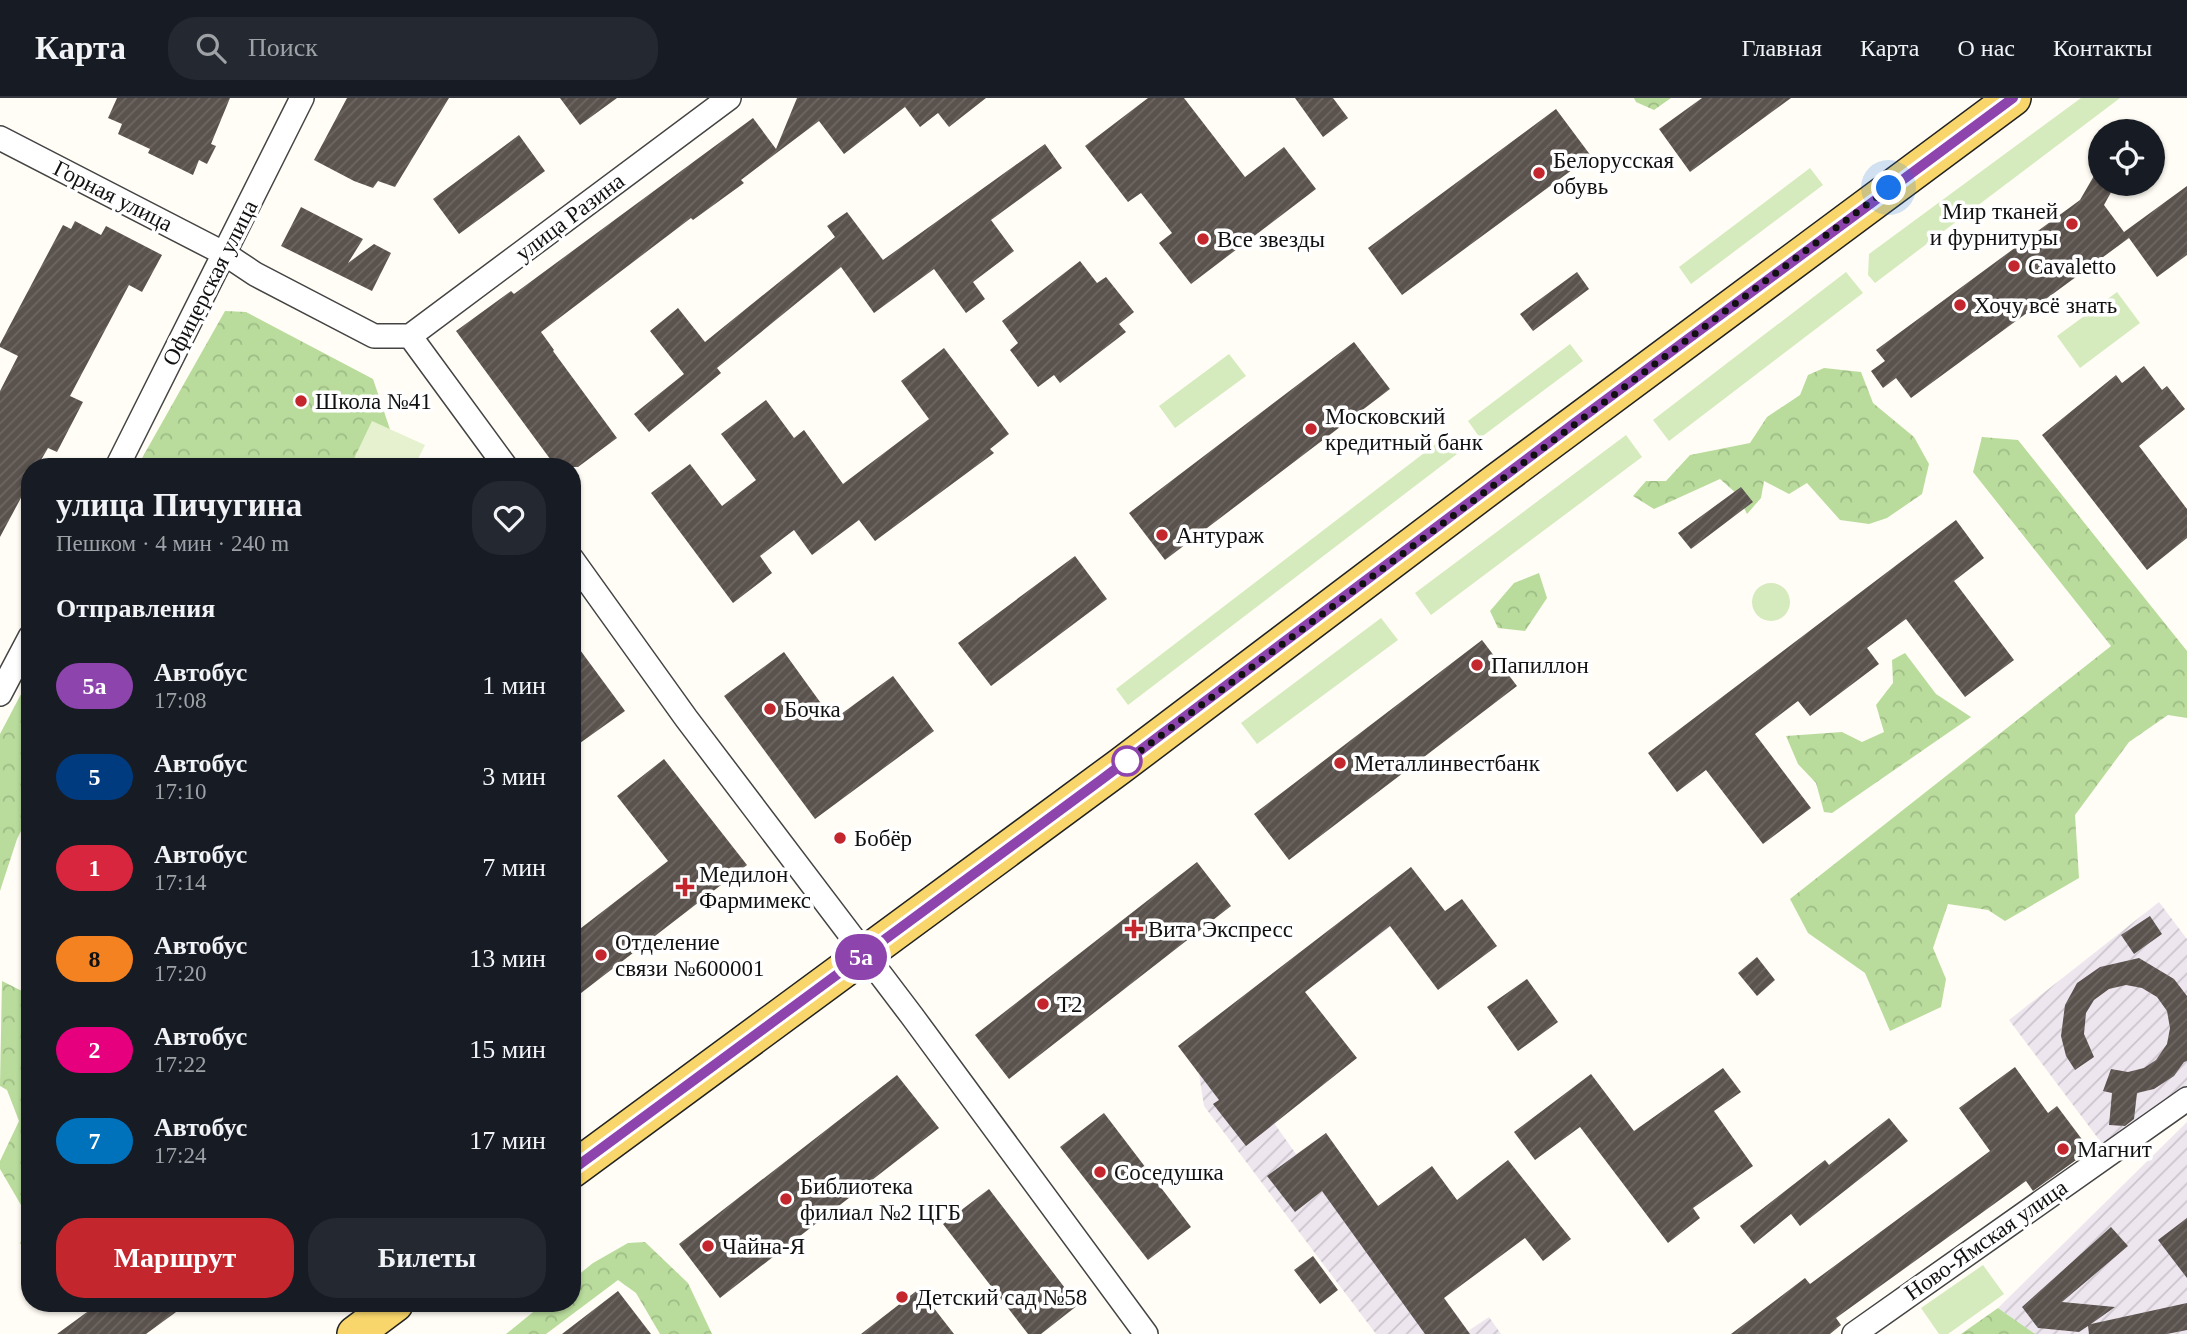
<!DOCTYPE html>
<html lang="ru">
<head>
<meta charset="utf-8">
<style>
  body { margin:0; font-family:Georgia,serif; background:#242831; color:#f1f3f6; height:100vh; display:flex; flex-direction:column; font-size:26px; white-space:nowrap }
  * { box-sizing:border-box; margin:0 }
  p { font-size:23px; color:#9ea1a6 }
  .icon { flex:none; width:38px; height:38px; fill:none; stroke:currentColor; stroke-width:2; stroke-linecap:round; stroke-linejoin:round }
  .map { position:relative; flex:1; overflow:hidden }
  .sheet { position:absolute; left:21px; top:360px; width:560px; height:854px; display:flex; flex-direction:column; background:#171b24; border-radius:28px; box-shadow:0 2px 5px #0004 }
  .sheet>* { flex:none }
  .badge { padding:0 14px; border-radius:23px; font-size:24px; line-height:46px }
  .tools { position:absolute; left:2088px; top:21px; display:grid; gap:14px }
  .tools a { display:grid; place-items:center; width:77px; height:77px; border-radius:50%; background:#171b24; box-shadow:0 2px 5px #0004; font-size:35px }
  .you { position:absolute; width:35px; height:35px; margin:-18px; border:5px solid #fff; border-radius:50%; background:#1a73e8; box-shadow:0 0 0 10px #1a73e833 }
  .map>.badge { position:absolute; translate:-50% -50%; box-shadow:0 0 0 4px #fff }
  h2 { padding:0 35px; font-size:26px; line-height:63px }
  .round { display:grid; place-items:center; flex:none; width:74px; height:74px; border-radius:28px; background:#242831 }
  .overview { display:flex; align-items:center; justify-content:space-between; height:119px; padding:0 35px }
  h1 { font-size:33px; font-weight:800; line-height:52px }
  .action { display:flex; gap:14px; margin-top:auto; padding:14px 35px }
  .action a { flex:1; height:80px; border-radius:28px; background:#c4262e; color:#fff; font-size:28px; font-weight:800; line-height:80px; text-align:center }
  .action a+a { background:#242831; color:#f1f3f6 }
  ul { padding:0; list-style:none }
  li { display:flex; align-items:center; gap:21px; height:91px; padding:0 35px }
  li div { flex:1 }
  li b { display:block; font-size:26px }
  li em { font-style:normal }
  li .badge { min-width:77px; font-weight:700; text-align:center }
  header { display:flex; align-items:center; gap:42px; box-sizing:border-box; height:98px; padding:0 35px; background:#171b24; border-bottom:2px solid #363941 }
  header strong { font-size:33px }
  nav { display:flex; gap:38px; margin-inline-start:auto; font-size:24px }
  .search { width:490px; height:63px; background:#242831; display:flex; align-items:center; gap:18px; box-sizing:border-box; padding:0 24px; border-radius:28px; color:#9ea1a6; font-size:26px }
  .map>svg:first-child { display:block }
  .industrial { fill:url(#industrial-furrows) }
  .green { fill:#d5ebbd }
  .forest { fill:url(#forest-crowns) }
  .pitch { fill:#e6f2cf }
  .building { fill:url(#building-hatch) }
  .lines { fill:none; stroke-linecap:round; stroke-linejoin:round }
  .minor-casing { stroke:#444; stroke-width:26 }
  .primary-casing { stroke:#222; stroke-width:38 }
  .minor { stroke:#fff; stroke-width:23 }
  .primary { stroke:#f9d66b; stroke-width:35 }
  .line-casing { stroke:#fff; stroke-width:16 }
  .line { stroke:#8e44ad; stroke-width:10 }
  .walk { stroke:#111; stroke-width:7; stroke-dasharray:0 12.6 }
  .poi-dot { fill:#c4262e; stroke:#fff; stroke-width:2.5 }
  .stop-dot { fill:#fff; stroke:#8e44ad; stroke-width:3.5 }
  .labels { text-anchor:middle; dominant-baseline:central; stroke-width:7; stroke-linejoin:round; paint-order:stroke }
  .poi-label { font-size:23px; fill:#111; stroke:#fff; text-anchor:start }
  .street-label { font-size:23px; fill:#111; stroke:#fff }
</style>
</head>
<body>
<header>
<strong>Карта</strong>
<div class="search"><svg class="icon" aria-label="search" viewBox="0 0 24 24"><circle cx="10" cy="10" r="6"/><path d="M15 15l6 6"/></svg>Поиск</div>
<nav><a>Главная</a><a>Карта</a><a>О нас</a><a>Контакты</a></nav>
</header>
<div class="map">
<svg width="2187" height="1236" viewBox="0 0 2187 1236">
  <defs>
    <pattern id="industrial-furrows" width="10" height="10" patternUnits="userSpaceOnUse" patternTransform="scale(1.75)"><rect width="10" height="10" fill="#eee6ef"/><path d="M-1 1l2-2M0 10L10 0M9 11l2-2" fill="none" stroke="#cbc4cc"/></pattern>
    <pattern id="forest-crowns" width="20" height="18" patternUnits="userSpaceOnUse" patternTransform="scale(1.75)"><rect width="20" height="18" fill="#b9dc9c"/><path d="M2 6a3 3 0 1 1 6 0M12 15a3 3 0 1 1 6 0" fill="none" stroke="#9ebc85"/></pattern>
    <pattern id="building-hatch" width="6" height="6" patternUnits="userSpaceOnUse" patternTransform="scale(1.75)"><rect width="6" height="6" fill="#5a524d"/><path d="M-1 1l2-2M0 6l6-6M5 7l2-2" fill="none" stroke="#6d6662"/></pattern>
  </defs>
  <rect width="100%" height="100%" fill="#fffdf5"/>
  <path class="industrial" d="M1411,769l21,28 -127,97 -31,131 22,31 30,-21 142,198 21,-14 12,17h-125l-172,-228 -5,-32 -21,-28z
    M2159,804l28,37v154l-81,56 -97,-129z
    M2187,1024v212h-152l-37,-26z"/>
  <path class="green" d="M2081,0h39l-245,185 -7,-8 1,-21z
    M1810,70l13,17 -132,99 -12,-17z
    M1846,174l17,21 -194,148 -16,-21z
    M2117,194l23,31 -60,45 -23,-32z
    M1570,246l13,17 -103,77 -12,-17z
    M1229,256l17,22 -71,52 -16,-22z
    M1626,337l16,22 -211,158 -16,-22z
    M1445,339l12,17 -329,251 -12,-16z
    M1752 504a19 19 0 1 1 38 0a19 19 0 1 1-38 0Z
    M1381,520l17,22 -141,104 -16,-21z
    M1983,1167l21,29 -56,40h-9l-18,-26z"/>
  <path class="forest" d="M1634,0h37l-17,12 -18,-8z
    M225,213l21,1 127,67 27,80 -4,8h-259z
    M1824,270l37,4 12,31 41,34 15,27 -7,30 -35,24 -18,6 -29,-4 -33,-37 -18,11 -25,-13 -3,17 -14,16 -10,-20 -17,-15 -66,30 -21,-13 13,-15h20l24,-26 60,-12 17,-26 33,-22 8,-20z
    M1982,339l36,3 169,211v67l-19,-3 -39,27 -54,73 4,63 -74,43 -17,-11 -40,-6 -15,44 13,31 -5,28 -51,24 -25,-58 -57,-40 -18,-34 321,-253 -138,-174z
    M1539,475l8,25 -22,33 -27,-3 -8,-17 24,-28z
    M1905,555l31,41 35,23 -139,96 -8,-1 -8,-29 -18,-19 -12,-28 56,-4 20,10 22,-10 -8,-27 17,-22 -1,-23z
    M30,579v136l-13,26 -17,52v-157z
    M2,883l28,14v247l-10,2 8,-27 -28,-48v-8l19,-40 -12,-31 -7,-4z
    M645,1144l43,41 24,51h-52l-24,-41 -18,-13 -72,54h-40l37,-30h29v-24l21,-17 35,-20z
    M1998,1210l37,26h-74z"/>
  <path class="pitch" d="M372,323l53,24 -11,22h-64z"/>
  <path class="building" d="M117,0h113l-19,46 5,2 -9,18 -8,-4 -6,15 -45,-22 2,-4 -32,-15 4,-10 -14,-6z
    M347,0h102l-54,89 -17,-6 -5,7 -19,-7 -40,-21z
    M560,0h57l-37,27z
    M797,0h189l-37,29 -11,-14 -18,14 -15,-20 -61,47 -25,-33 -78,59 3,3 -51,37 -2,-2 -150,114 13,18 -1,1 64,87 -39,29h-22l-100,-136 55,-40 3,3 239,-176 23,31z
    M1148,0h36l61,79 39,-30 32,42 -125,95 -32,-41 13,-10 -31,-40 -13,9 -43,-56z
    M1295,0h38l15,20 -25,19z
    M1702,0h89l-101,74 -31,-43z
    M1556,11l35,47 -189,139 -34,-47z
    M519,37l26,36 -86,63 -26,-35z
    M1045,46l17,24 -71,52 23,31 -41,31 12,17 -19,14 -32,-44 -60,44 -33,-46 -124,101 4,5 -72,59 -15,-18 50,-40 -34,-43 28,-23 27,34 130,-105 -8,-11 20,-14 36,48z
    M2095,76l5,2v8l15,1 -11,20 20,27 63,-46v69l-30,22 -28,-39 -218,160 -15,-20 -13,10 -12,-17 14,-10 -9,-11 204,-150z
    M301,109l62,32 -15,24 26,-19 17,9 -19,38 -91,-45z
    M75,123l26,14 5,-9 56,29 -20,37 -13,-7 -59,111 13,6 -26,50 -9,-4 -11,19h-7v14l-30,56v-146l18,-35 -18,-9v-3l63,-119 8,4z
    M1080,163l17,22 9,-6 28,35 -15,12 7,8 -66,51 -6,-8 -16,12 -28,-37 8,-7 -16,-22z
    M1577,174l12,17 -56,42 -13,-17z
    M1354,244l36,47 -225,171 -36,-47z
    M944,250l65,86 -19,15 4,4 -119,88 -16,-21 -47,35 -18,-25 -34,26 12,17 -39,30 -82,-110 39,-29 32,42 34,-26 -35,-46 45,-34 28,38 10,-8 39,54 86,-65 -28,-38z
    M2144,268l18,24 5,-4 18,23 -46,37 48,63v29l-40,32 -105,-135 74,-60 6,8z
    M1741,389l12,15 -62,47 -13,-16z
    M1956,422l28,38 -30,23 60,79 -49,37 -59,-78 -39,29 12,16 -69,52 -12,-15 -43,33 56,74 -48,36 -57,-74 -29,22 -29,-39z
    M1075,458l32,43 -116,87 -33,-43z
    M572,541l53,72 -45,32 -8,-11z
    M1482,542l35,46 -228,174 -35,-46z
    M784,554l49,68 60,-44 41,55 -119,88 -91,-123z
    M664,661l83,106 -175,135v-65l96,-74 -51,-65z
    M1197,764l34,44 -222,173 -34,-44z
    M1411,769l34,44 17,-12 35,47 -59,44 -48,-64 -85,66 52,66 -111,88 -33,-42 6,-4 -41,-54z
    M2150,818l12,18 -28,20 -13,-19z
    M1757,859l18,23 -18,16 -19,-23z
    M2139,860l35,21 13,17v65l-3,1 -10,14 -20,13 -17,4 -3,26 -9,7 -16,-1 3,-32 -9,-2 8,-22 17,3 16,-4 12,-8 11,-16 3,-16 -3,-17 -10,-14 -15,-9 -16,-3 -17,4 -15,11 -8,13 -2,21 10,23 -19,13 -9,-14 -5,-20 4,-31 12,-22 23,-16z
    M1527,881l31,43 -40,29 -31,-44z
    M2015,969l33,46 9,-7 33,44 -57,41 -7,-10 -190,137 5,7 -11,9h-99l74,-56 5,6 180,-133 -31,-43z
    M1723,970l18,24 -27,19 39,55 -60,42 7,10 -32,25 -88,-116 -45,33 -21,-28 77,-58 43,57z
    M897,977l42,53 -219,170 -41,-54z
    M1104,1015l87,114 -43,33 -88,-113z
    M1889,1020l19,23 -108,85 -9,-12 -37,30 -14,-18 85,-66 4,5z
    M1326,1035l52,73 54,-40 25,34 51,-40 63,79 -28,22 -18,-23 -81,60 26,36h-45l-103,-143 -27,21 -28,-36z
    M989,1091l89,116 -37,29h-13l-85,-110z
    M2187,1120v60l-29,-38z
    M2111,1129l17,19 -66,56 53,5 -24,17 96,-21v27l-20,4h-78l-1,-8 -9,6 -41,-4 -16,-21z
    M1313,1158l25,34 -18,14 -26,-34z
    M919,1191l35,45h-93z
    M618,1193l33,43h-89z
    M98,1206h89l-41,30h-89z"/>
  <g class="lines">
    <g class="minor-casing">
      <path id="minor" d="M0,40l225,116 30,20 119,62h36
        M410,238l319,-238
        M410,238l96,131
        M117,369l185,-369
        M572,461l114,159 226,298 234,318
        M0,596l30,-57
        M1854,1236l333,-235"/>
    </g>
    <g class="primary-casing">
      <path id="primary" d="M572,1072l547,-403 377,-285 517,-384
        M355,1236l40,-30"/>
    </g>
    <use href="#minor" class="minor"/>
    <use href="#primary" class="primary"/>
  </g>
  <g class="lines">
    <g class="line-casing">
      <path id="line" d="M572,1072l529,-390 471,-355 441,-327"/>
    </g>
    <use href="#line" class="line"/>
    <path class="walk" d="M1127,663l-8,6 770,-579"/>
  </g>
  <g class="poi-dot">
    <circle cx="1539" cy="75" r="7"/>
    <circle cx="2072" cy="126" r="7"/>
    <circle cx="1203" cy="141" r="7"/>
    <circle cx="2014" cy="168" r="7"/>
    <circle cx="1960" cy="207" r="7"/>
    <circle cx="301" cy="303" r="7"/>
    <circle cx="1311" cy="331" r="7"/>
    <circle cx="1162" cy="437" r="7"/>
    <circle cx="1477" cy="567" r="7"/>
    <circle cx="770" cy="611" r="7"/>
    <circle cx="1340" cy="665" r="7"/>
    <circle cx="840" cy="740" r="7"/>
    <path d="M681.5 778.5h7v7h7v7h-7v7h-7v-7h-7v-7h7z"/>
    <path d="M1130.5 820.5h7v7h7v7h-7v7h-7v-7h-7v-7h7z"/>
    <circle cx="601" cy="857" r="7"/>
    <circle cx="1043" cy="906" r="7"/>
    <circle cx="2063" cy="1051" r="7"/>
    <circle cx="1100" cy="1074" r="7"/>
    <circle cx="786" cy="1101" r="7"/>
    <circle cx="708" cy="1148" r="7"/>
    <circle cx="902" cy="1199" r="7"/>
  </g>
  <circle class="stop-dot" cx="1127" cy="663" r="14"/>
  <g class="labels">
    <g class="poi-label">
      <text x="1553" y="62">Белорусская<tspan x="1553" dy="26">обувь</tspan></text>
      <text x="2058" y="113" text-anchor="end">Мир тканей<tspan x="2058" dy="26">и фурнитуры</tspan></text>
      <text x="1217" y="141">Все звезды</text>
      <text x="2028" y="168">Cavaletto</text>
      <text x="1974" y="207">Хочу всё знать</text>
      <text x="315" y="303">Школа №41</text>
      <text x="1325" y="318">Московский<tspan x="1325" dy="26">кредитный банк</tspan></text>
      <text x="1176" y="437">Антураж</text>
      <text x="1491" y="567">Папиллон</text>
      <text x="784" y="611">Бочка</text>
      <text x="1354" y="665">Металлинвестбанк</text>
      <text x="854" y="740">Бобёр</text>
      <text x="699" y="776">Медилон<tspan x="699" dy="26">Фармимекс</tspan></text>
      <text x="1148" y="831">Вита Экспресс</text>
      <text x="615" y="844">Отделение<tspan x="615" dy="26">связи №600001</tspan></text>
      <text x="1057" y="906">T2</text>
      <text x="2077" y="1051">Магнит</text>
      <text x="1114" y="1074">Соседушка</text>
      <text x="800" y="1088">Библиотека<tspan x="800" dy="26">филиал №2 ЦГБ</tspan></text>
      <text x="722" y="1148">Чайна-Я</text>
      <text x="916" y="1199">Детский сад №58</text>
    </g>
    <g class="street-label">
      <text transform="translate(113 98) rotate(27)">Горная улица</text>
      <text transform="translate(570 119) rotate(-37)">улица Разина</text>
      <text transform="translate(210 185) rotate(-63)">Офицерская улица</text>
      <text transform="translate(1986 1142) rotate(-35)">Ново-Ямская улица</text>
    </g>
  </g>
</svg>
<div class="tools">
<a><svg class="icon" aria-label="locate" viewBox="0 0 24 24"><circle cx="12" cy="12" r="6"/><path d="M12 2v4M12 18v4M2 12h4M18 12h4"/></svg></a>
</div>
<div class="you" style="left:1889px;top:90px"></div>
<b class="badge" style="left:861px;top:859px;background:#8e44ad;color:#fff">5а</b>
<section class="sheet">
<div class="overview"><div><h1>улица Пичугина</h1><p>Пешком · 4 мин · 240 m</p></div><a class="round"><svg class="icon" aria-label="heart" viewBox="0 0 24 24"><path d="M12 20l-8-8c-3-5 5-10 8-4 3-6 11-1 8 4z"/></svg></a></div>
<h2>Отправления</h2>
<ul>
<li><span class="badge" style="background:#8e44ad;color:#fff">5а</span><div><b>Автобус</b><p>17:08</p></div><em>1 мин</em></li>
<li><span class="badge" style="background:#003b80;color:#fff">5</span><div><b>Автобус</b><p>17:10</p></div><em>3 мин</em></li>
<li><span class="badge" style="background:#d7263d;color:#fff">1</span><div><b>Автобус</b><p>17:14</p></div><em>7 мин</em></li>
<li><span class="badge" style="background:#f58220;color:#111">8</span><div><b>Автобус</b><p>17:20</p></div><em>13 мин</em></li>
<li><span class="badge" style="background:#e6007e;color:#fff">2</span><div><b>Автобус</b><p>17:22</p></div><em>15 мин</em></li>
<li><span class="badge" style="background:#0072bc;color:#fff">7</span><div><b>Автобус</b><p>17:24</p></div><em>17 мин</em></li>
</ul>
<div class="action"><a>Маршрут</a><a>Билеты</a></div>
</section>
</div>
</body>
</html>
